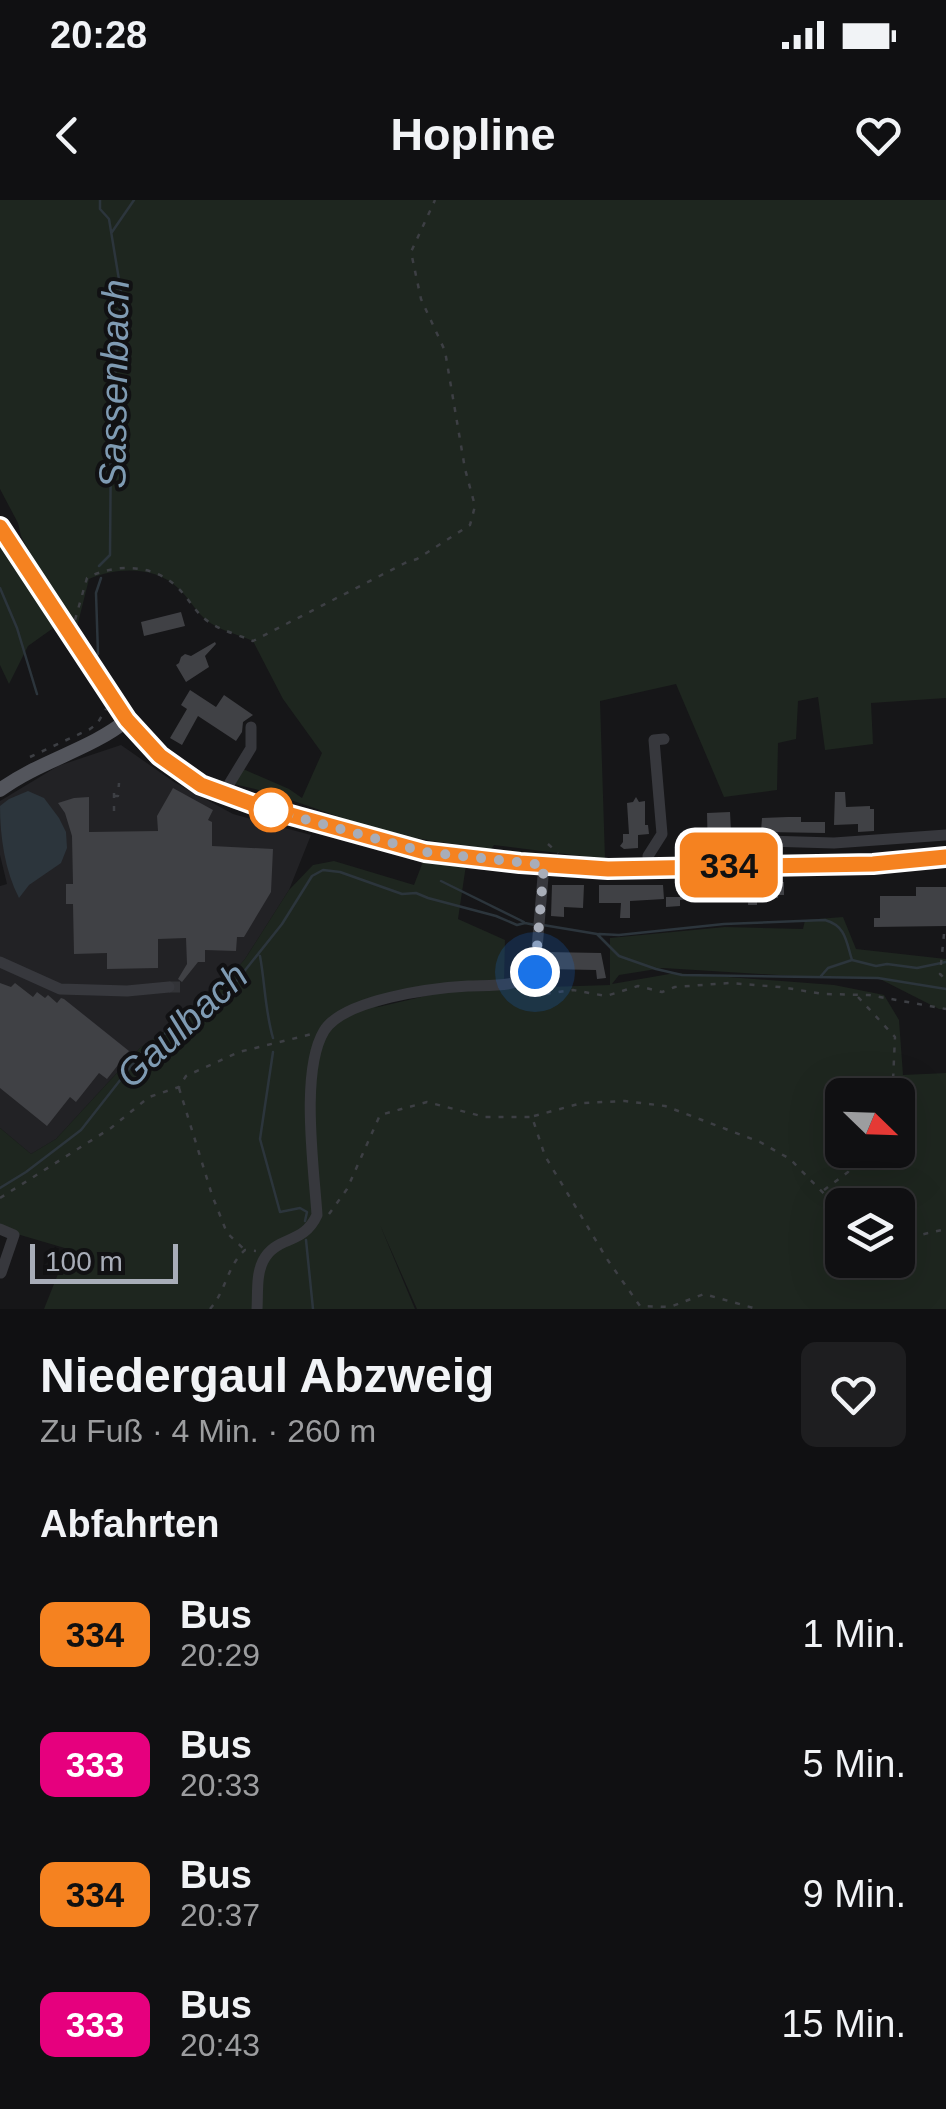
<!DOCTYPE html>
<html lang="de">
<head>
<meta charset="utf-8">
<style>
  body { margin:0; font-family:Arial,sans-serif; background:#1e1e20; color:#f1f3f6; height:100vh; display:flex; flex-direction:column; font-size:38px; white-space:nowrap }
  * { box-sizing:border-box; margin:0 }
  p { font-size:32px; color:#9c9d9f }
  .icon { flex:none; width:55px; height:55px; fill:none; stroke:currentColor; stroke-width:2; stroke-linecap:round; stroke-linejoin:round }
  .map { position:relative; height:1109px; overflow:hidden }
  .panel { display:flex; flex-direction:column; background:#101012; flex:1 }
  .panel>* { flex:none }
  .badge { padding:0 20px; border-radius:15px; font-size:35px; line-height:65px }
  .needle { width:65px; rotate:113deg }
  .fabs { position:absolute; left:825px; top:878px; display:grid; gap:20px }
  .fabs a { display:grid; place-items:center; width:90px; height:90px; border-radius:15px; background:#101012; box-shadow:0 10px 40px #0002,0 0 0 2px #303032; font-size:50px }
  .scale { position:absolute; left:30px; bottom:25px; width:148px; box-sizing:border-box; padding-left:10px; border:5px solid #a8adb8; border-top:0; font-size:28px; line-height:35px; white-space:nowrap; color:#a8adb8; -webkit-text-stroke:8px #111113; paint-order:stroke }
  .you { position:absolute; width:50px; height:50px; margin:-25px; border:8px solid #fff; border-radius:50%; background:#1a73e8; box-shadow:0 0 0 15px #1a73e833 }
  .map>.badge { position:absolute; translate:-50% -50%; box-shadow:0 0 0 5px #fff }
  h2 { padding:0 40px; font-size:38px; line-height:90px }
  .round { display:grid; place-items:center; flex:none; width:105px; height:105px; border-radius:15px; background:#1e1e20 }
  .headline { display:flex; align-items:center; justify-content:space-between; height:170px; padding:0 40px }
  h1 { font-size:48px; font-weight:700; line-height:75px }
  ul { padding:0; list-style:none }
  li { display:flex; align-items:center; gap:30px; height:130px; padding:0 40px }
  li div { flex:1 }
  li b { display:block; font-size:38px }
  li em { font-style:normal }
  li .badge { min-width:110px; font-weight:700; text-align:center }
  .status { display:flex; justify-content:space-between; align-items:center; height:70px; padding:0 50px; background:#101012; direction:ltr }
  .status svg { height:28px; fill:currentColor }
  header { display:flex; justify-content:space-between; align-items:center; height:130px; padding:0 40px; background:#101012; font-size:45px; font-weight:700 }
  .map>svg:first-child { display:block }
  .built { fill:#222225 }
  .green { fill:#1e261f; fill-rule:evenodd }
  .water { fill:#2c353c }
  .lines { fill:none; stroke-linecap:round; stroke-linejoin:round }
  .stream { stroke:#2c353c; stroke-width:2.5 }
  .building { fill:#404145 }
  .minor-tunnel { stroke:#333438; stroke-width:11; stroke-dasharray:11 5.5; stroke-linecap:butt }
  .path { stroke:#3d3f44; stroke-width:2.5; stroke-dasharray:5 8; stroke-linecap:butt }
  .minor { stroke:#37383d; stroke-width:11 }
  .major { stroke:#53555c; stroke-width:14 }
  .line-casing { stroke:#fff; stroke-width:22 }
  .line { stroke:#f58220; stroke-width:15 }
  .walk { stroke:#a8adb8; stroke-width:10; stroke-dasharray:0 18 }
  .stop-dot { fill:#fff; stroke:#f58220; stroke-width:5 }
  .labels { text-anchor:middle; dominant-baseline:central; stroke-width:8; stroke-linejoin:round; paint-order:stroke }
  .water-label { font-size:38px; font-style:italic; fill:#7f9bb3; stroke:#111113 }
</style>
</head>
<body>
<div class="status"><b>20:28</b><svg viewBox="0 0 49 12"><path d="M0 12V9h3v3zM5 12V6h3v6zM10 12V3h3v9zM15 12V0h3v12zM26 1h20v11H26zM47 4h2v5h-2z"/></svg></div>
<header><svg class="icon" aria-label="back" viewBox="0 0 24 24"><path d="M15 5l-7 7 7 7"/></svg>Hopline<svg class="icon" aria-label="heart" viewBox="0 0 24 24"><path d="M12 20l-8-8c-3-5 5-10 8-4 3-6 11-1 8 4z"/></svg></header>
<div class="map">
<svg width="946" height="1109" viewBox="0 0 946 1109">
  <rect width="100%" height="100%" fill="#161618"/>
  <path class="built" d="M121,545l53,37 59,32 78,21 -22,55 -44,69 -36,42 -69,47 -84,91 -25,15 -31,-26v-242l7,-2 -7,-29v-54l58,-35z"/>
  <path class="green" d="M0,0h946v498l-75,5 2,41 -48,6 -7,-53 -20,4 -2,38 -18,4 -1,47 -53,7 -48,-113 -76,17 5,158 -111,-14 -3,4c-36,-5 -73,-9 -108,-18 -51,-14 -98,-37 -150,-47l10,-15 46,20 13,9 20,-45 -39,-54 -30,-58c-16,-7 -36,-11 -49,-23 -10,-9 -16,-21 -26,-30 -23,-22 -61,-21 -89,-9l-12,48 -39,-58 -17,-33 -3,-13 -18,-34z
    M0,340l56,86 -28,20 -19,38 -9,-19z
    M424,659l42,6 -8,54 47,21 -1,42 -81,8 -49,18 77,-18 159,-5v-47l115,-11 78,2 2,-9 38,-3 13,32 90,10v50h-7l-61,-31 -84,-2 -131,-8 -44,7 -7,9 63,-11 159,12 50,10 15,25 4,55 43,-2v236h-529l-37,-84 35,84h-371l24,-60 -68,-20v-101l31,26 25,-15 84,-91 69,-47 36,-42 44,-69 24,-25 21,-4 80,24zM842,895h56v55h-56zM842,1005h56v55h-56z"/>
  <path class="water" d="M28,591l16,7 15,20 7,14 1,16 -6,15 -32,22 -10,13c-14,-27 -19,-61 -19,-92l9,-7z"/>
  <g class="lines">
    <path class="stream" d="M112,32l22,-32
      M99,366l11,-11 1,-118 10,-145 -12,-73 -9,-10v-9
      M0,388l17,40 20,66
      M98,454l-2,-61 5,-15
      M441,681l83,41
      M543,725l54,9 22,22 37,13 26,6 196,3 68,11
      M599,734l20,1 105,-11 101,-4c21,6 21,21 27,40l24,6 11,-2 30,4 29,-6
      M260,756c5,27 5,55 13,82
      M821,776l7,-8 24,-8
      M273,852l-13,87 20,73 20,-4 7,4 -2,9
      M0,988l26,-16 55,-42 62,-79 29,-23 55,-35 55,-69 30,-48 11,-6 17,2 62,22 14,-1 12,5 68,18 21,9 8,-2 10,2
      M306,1040l7,69"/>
  </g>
  <path class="building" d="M181,412l4,14 -41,10 -3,-14z
    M215,442l1,2 -11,12 4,11 -23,15 -10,-17 3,-2 2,-6 4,-3 6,2z
    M190,490l26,17 8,-12 29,20 -10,7 -1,10 -6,9 -38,-25 -16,29 -12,-7 17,-29 -6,-4z
    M173,588l40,22 -5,10 4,2v24l61,3 -2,43 -27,45h-7l-1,14 -31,-1v12h-7l-16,20 -4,-3 9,-15 -1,-26 -28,1v29l-51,1v-16l-33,1 -1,-50h-7v-20h7l-1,-48 -7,-23 -7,-10 16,-5 15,-1v35l69,-1 -1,-15z
    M835,592h10l1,15 24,-1v3h4v22l-16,1v-8l-24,1z
    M636,597l3,5 6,-1v24h3l1,9 -11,1v13l-14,1 -4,-3 3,-4v-8h6l-2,-31 6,-1z
    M730,612l1,19h30l1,-13 26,-1h13v5h24v11l-60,-1 -6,3 -2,9h-9v12h-40l-1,-43z
    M704,678h12l1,18 -37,4v6l-14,1v-10h14l-1,-12 7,-3 3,3 15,-1z
    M749,682h35v13h-6v3l-21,1v6h-9z
    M552,685h32l-1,23 -19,-1v10l-13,-1z
    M599,685h64l1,14 -34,2v17h-10l1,-15h-22z
    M916,687h30v39l-72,1v-9h6v-22h36z
    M546,752l55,1 5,25 -9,1 -1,-9 -50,-1z
    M0,783l11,4 4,-4 18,14 4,-5 8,6 3,-3 9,8 4,-5 3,1 65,52 -22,28 -8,-6 -23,29 -6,-5 -23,29 -47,-38z"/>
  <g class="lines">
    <path class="minor-tunnel" d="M169,787h16"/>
    <path class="path" d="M75,420l12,-42c28,-15 67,-14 90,9 12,11 18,26 32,35 13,9 30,13 44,19l152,-78 12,-4 53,-34 5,-19 -10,-37 -20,-118 -24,-52 -10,-47 24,-52
      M30,557l60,-28 7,-5 9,-15
      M114,596h4l1,-13
      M114,611v-21
      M548,644l10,9
      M944,734l-4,40 6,6
      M538,785l5,9 30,-4 33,6 32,-10 24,6 13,-5 54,-4 51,4 44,7 45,1 77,14
      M858,797l37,40 -2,44 -15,14
      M179,888l33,107 15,38 18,17
      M534,916l48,-13 43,-2 40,5 95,36 30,17 52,53
      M824,990l24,-18 7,-22
      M0,998l111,-70 38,-31 30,-10 7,-11 53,-24 73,-18
      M329,1014l18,-25 33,-74 47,-13 58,15h47l13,39 62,103 33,47 30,1 34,-13 53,15
      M898,1040l48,-11
      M210,1109c16,-18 17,-43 35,-59l11,1"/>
    <path class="minor" d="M223,594l28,-46v-21
      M766,641l68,2 112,-8
      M649,669l-1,-13 14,-22 -8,-94 10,-1
      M0,762l60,27 67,2 42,-4
      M0,1029l14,6 -13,38
      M257,1109c1,-16 -1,-34 6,-48 13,-26 40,-15 54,-46 -3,-47 -17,-144 7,-184 19,-32 110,-43 144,-45 22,-1 50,2 67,-14l9,-107"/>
    <path class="major" d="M0,327l127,193 33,36 41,29 57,21 167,46 140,15 43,2 265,-5 73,-7
      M0,590c39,-29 90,-40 127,-70"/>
  </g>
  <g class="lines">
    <g class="line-casing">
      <path id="line" d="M0,327l127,193 33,36 41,29 57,21 167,46 95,11 88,6 265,-5 73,-7"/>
    </g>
    <use href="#line" class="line"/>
    <path class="walk" d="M271,610l154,42 119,13 -9,107"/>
  </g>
  <circle class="stop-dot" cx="271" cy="610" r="20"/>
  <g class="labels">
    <g class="water-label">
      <text transform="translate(114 184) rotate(-89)">Sassenbach</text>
      <text transform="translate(182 825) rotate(-43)">Gaulbach</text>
    </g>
  </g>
</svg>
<div class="fabs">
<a><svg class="needle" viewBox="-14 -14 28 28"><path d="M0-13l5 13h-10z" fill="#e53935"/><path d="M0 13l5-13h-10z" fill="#9c9d9f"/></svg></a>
<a><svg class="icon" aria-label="layers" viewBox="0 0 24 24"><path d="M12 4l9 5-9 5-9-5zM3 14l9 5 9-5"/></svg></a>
</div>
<div class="scale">100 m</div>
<div class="you" style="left:535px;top:772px"></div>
<b class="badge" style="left:729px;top:665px;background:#f58220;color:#111">334</b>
</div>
<section class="panel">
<div class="headline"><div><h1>Niedergaul Abzweig</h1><p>Zu Fuß · 4 Min. · 260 m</p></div><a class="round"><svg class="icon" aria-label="heart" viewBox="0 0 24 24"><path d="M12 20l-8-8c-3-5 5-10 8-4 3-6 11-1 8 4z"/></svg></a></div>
<h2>Abfahrten</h2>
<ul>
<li><span class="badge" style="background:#f58220;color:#111">334</span><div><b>Bus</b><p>20:29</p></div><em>1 Min.</em></li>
<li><span class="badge" style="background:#e6007e;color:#fff">333</span><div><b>Bus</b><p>20:33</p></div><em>5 Min.</em></li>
<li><span class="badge" style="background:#f58220;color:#111">334</span><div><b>Bus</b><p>20:37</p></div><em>9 Min.</em></li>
<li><span class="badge" style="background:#e6007e;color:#fff">333</span><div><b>Bus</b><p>20:43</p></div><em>15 Min.</em></li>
</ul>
</section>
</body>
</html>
